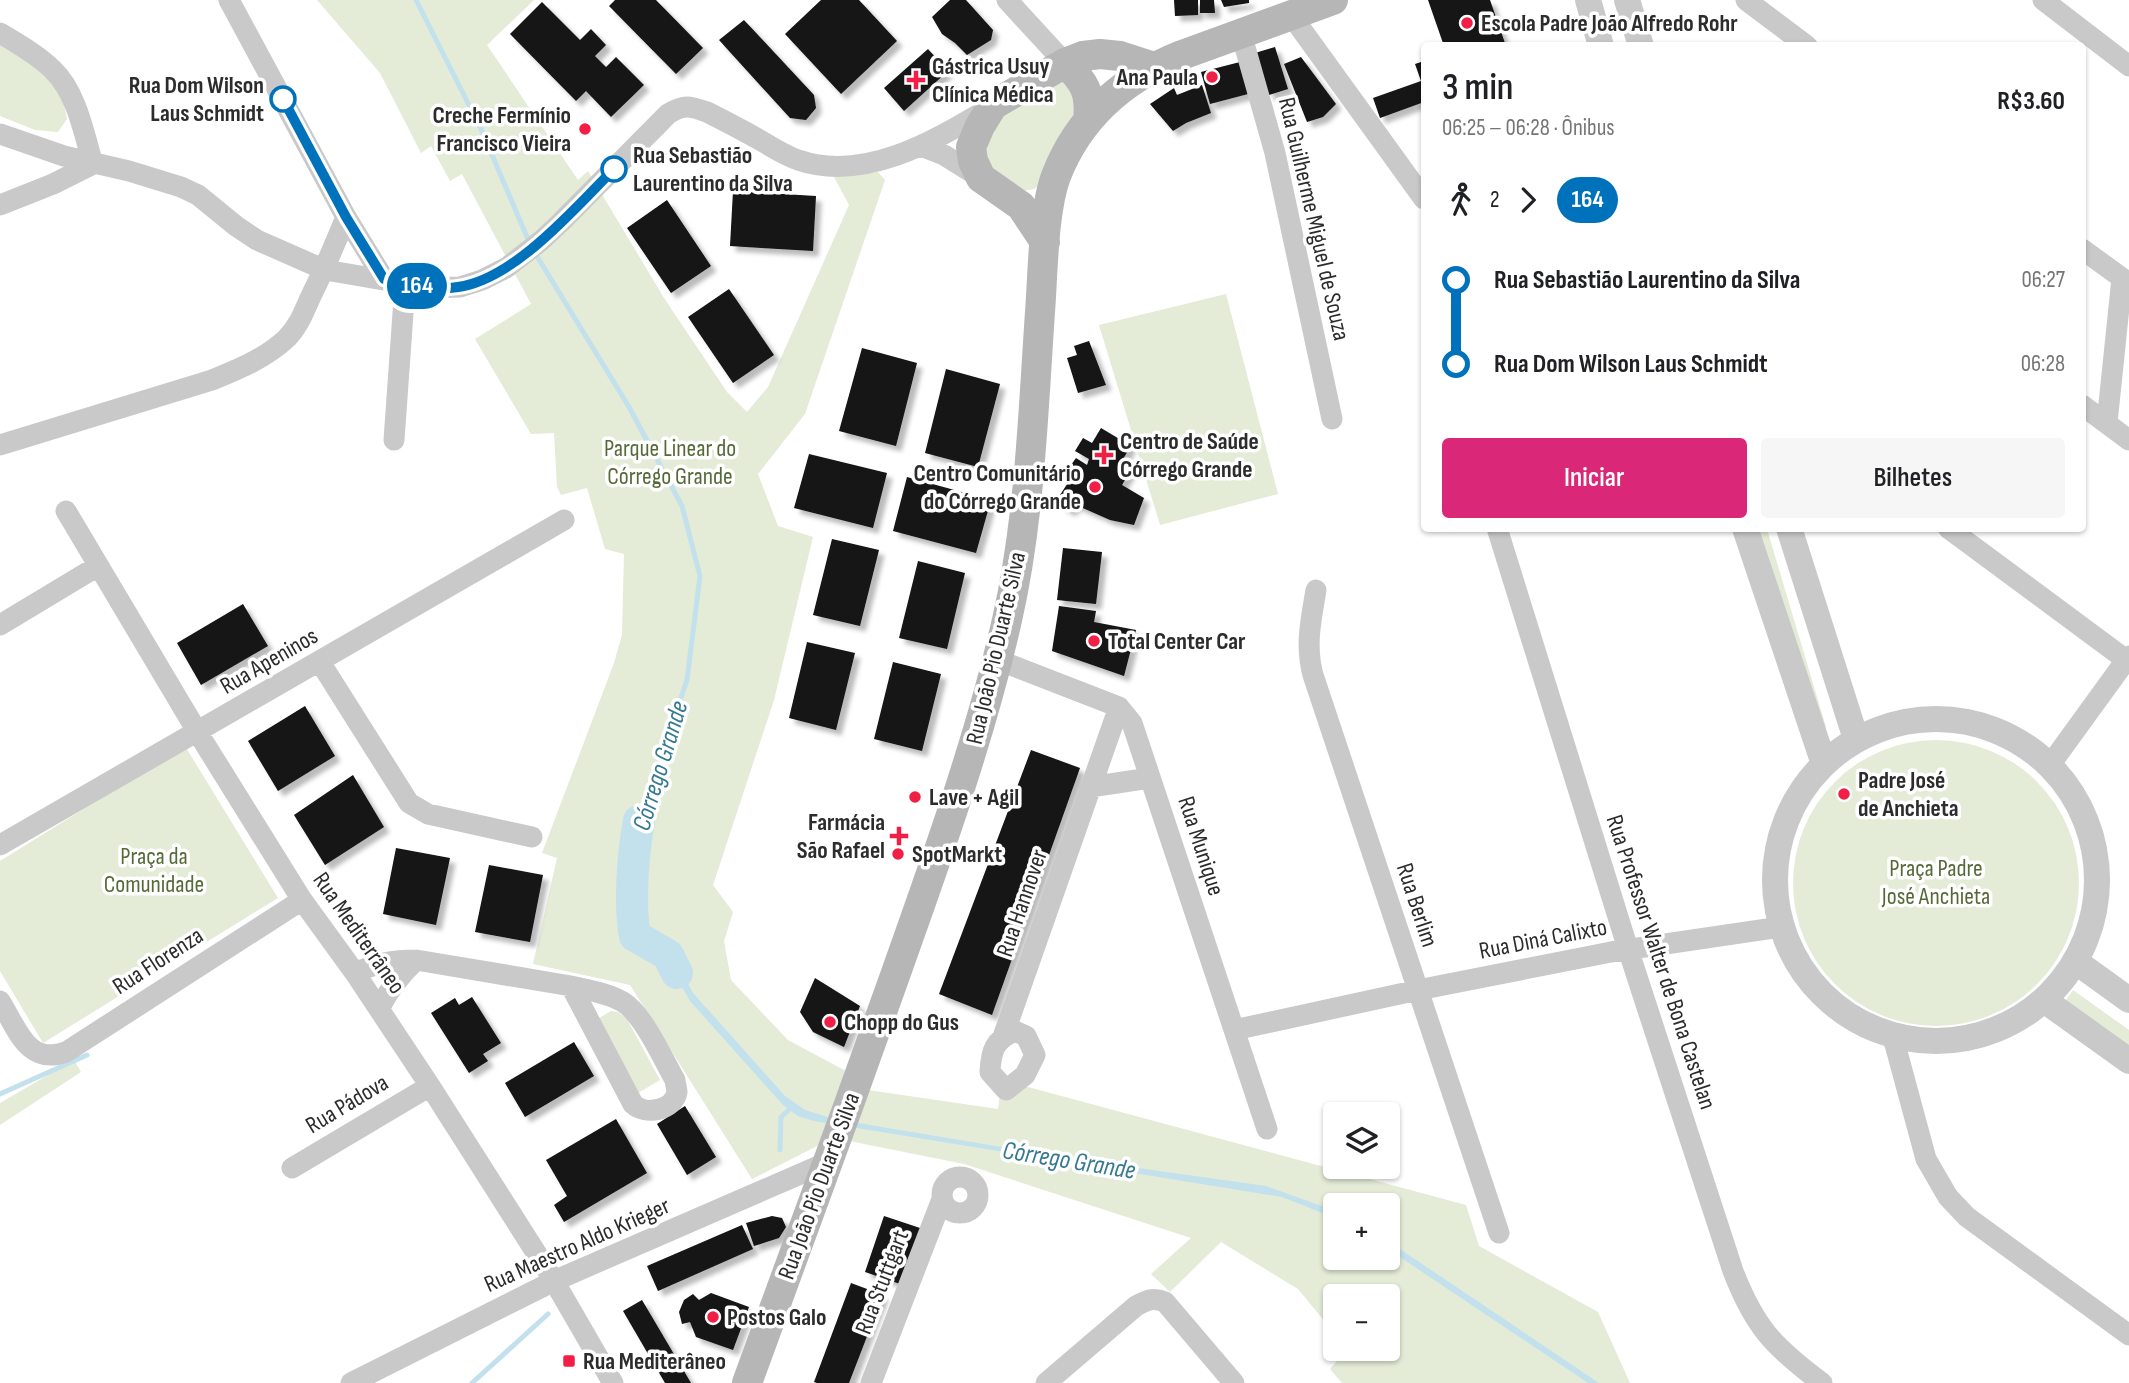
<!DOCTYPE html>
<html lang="pt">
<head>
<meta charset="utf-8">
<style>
  body { margin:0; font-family:"Sofia Sans Condensed",sans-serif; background:#f6f6f6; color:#202124; height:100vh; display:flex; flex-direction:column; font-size:26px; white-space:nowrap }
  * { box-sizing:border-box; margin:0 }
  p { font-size:23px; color:#757577 }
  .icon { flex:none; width:38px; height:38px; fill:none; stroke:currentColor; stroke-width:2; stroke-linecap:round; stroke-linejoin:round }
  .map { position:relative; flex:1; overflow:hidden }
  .details { position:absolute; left:1421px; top:42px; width:665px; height:490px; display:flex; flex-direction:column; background:#fff; border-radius:7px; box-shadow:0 2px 5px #0004 }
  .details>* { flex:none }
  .badge { padding:0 14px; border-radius:23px; font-size:24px; line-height:46px }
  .tools { position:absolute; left:1323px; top:1102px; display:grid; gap:14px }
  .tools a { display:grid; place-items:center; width:77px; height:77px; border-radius:7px; background:#fff; box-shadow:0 2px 5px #0004; font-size:35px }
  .map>.badge { position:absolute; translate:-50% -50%; box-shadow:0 0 0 4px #fff }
  .legs { display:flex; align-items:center; gap:10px; height:77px; padding:0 21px; font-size:23px }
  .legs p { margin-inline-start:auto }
  .headline { display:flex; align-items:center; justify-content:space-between; height:119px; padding:0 21px }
  h1 { font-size:38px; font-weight:600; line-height:52px }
  .action { display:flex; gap:14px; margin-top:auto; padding:14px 21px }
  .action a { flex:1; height:80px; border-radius:7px; background:#db2777; color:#fff; font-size:28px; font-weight:600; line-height:80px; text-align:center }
  .action a+a { background:#f6f6f6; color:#202124 }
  ul { padding:0 21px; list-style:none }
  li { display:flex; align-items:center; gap:24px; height:84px; font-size:26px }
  li i { display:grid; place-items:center; width:10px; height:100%; margin:0 9px; background:currentColor }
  li i::after { content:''; width:18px; height:18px; margin:-9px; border:5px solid; border-radius:50%; background:#fff }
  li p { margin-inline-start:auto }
  li:first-child i { background:linear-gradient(#0000 50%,currentColor 0) }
  li:last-child i { background:linear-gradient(currentColor 50%,#0000 0) }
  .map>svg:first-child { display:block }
  .green { fill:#e4ebd7; fill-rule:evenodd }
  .water { fill:#c2e1ed }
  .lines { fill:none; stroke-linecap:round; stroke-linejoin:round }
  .stream { stroke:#c2e1ed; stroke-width:5 }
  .river { stroke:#c2e1ed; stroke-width:32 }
  .building { fill:#131313; filter:url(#shadow) }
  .minor { stroke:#c9c9c9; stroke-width:21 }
  .tertiary { stroke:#c9c9c9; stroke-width:26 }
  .secondary { stroke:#b6b6b6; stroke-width:30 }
  .line-1-casing { stroke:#fff; stroke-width:16 }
  .line-1 { stroke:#0072bc; stroke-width:10 }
  .poi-dot { fill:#f11f46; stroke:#fff; stroke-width:2.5 }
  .stop-1-dot { fill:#fff; stroke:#0072bc; stroke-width:3.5 }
  .labels { text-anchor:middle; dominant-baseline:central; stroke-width:7; stroke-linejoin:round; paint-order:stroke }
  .poi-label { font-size:24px; font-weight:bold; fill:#2c2c2c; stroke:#fff; text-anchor:start }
  .stop-label { font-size:24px; font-weight:bold; fill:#2c2c2c; stroke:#fff; text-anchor:end }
  .street-label { font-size:24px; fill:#2c2c2c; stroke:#fff }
  .park-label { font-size:24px; fill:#546a37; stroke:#fff }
  .water-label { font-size:26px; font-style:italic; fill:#357992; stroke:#fff }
</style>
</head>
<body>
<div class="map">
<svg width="2129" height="1383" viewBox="0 0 2129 1383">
  <defs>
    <filter id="shadow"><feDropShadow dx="5.5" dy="5.5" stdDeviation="2" flood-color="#0004"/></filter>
  </defs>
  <rect width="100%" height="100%" fill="#fff"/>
  <path class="green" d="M317,0h217l-47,45 91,135 10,-9 76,127 63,94 20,20 21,-25 81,-182 -15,-28 44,-5 7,8 -80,234 -47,60 20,52 35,11 -39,163 -61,185 20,27 -9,29 7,39 57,60 58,31 -23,72 -71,36 -122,-194 -97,-21 24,-106 -15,-5 72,-190 8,-28 2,-81 -19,-5 -18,-61 -26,7 -4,-8 -3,-54 -23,1 -56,-95 56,-35 -69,-130 -12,7 -19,-35 -10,7 -41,-80z
    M0,42l50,33 12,20 5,24 -9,13 -23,-2 -35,-14z
    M1063,69l21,51 -34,57 -16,12 -24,4 -33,-44 19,-39z
    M1226,294l52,200 -118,31 -61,-200z
    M1757,529h10l59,198 -8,5z
    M1793 883a143 143 0 1 1 286 0a143 143 0 1 1-286 0Z
    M185,746l93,152 -235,145 -43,-72v-110z
    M2073,990l56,40v18l-65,-45z
    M611,1011l7,1 9,7 33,61 -22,13 -39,-75z
    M74,1060l7,12 -81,53v-22z
    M1002,1080l464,125 13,41 119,66 32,71h-288l-12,-14 17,-20h41v-52h-53v37l-37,-45 -77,-47 -51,50 -19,-18 40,-36 -227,-74 -115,-23 19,-51 130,19zM1335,1206h53v52h-53z"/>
  <path class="water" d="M634,819l5,2 -5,90 6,18 31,24 22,40 92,103 20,14 29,9 240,40 192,27 67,24 2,1v7l-53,-21 -468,-76 -16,-5 -15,-11 -93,-104 -24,-43c-9,-5 -23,-16 -29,-25 -14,-23 -4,-86 -3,-114z
    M1388,1241l211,142h-11l-200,-134z"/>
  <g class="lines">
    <path class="stream" d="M416,0l65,129 49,115
      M535,253l94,154 53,99 18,70 -13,104 -48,141
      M0,1094l87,-39
      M780,1150l1,-33 11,-10
      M472,1383l76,-69"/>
    <path class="river" d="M639,821c-6,32 -10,83 -4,115l33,19 9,18"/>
  </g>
  <path class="building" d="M615,0h41l47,48 -27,26 -67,-68z
    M821,0h38l38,41 -56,53 -56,-60z
    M950,0h16l27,30 -2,10 -24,15 -12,-12 -13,-9 -10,-17z
    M1174,0h24v15l-23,1z
    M1200,0h14l1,13h-15z
    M1221,0h28v3l-25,4z
    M1428,0h62l16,46h-62z
    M542,2l38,38 11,-11 15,16 -11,11 11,11 10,-10 28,28 -33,32 -25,-26 -10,10 -66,-67z
    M744,20l70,75 2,13 -10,12 -16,-2 -71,-78z
    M1275,47l13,42 -19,6 -14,-42z
    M928,49l20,22 -44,40 -20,-23z
    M1301,57l35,47 -13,13 -16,5 -23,-58z
    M1424,61v41l-44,16 -7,-20 48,-17 -6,-17z
    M1240,62l8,32 -38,10 -9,-32z
    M1202,85l9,28 -25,10 -13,8 -23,-27 24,-16 3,7z
    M733,191l83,5 -3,55 -83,-5z
    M667,200l44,66 -40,27 -44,-65z
    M729,289l45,66 -41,28 -45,-66z
    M1089,341l17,44 -28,8 -11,-35 10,-3 -3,-9z
    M862,348l55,15 -21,83 -57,-15z
    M946,369l54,15 -22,83 -53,-14z
    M1101,428l30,18 -8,13 11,6 -12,20 22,13 -10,27 -24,-5 -34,-15 -6,6 -10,-6 4,-7 -4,-3 13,-20 5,3 5,-7 -12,-6 5,-7 11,7 2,-6 -14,-8 8,-13 9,5z
    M809,454l78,19 -14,55 -79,-20z
    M907,477l84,23 -15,53 -83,-22z
    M832,539l47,11 -19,76 -47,-11z
    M1063,548l39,4 -6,52 -39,-4z
    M918,561l47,12 -18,76 -48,-11z
    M243,604l25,42 -67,39 -24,-42z
    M1059,606l37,5 -2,11 42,8 -12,46 -72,-25z
    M807,642l48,11 -19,77 -47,-12z
    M893,662l48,12 -19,77 -48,-12z
    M305,706l30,50 -57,35 -30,-50z
    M1031,750l49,18 -88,247 -53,-21z
    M353,775l31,52 -59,38 -31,-50z
    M396,848l54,10 -14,67 -53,-11z
    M489,865l54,10 -13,67 -55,-10z
    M815,978l45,28 -16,41 -31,-15 -13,-20z
    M472,997l29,46 -18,11 5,7 -19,12 -38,-60 24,-15 4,7z
    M574,1042l20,34 -69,41 -20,-34z
    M685,1106l31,51 -29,18 -30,-51z
    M616,1119l31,54 -83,49 -10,-17 13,-9 -21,-36z
    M772,1216l10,2 4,9 -7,11 -25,8 -8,-23z
    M884,1216l39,13 -20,56 -38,-13z
    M742,1225l11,24 -95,42 -11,-25z
    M851,1283l32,12 -34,88h-32l-3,-1z
    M711,1293l38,14 -16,43 -37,-13 -6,-15 -8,2 -3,-12 5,-12 9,-6 6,6z
    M642,1300l49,83h-26l-42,-72z"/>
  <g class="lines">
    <path class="minor" d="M229,0l117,217 38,62
      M1007,0l58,63
      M1746,0l61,46
      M2043,0l86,66
      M1291,15l133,184
      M0,33c18,11 38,22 53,37 24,23 31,64 40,94l-40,20 -53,21
      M1241,33l34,120 57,266
      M0,134l64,22 65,15 52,16 17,8 38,31 21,14 68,30 106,18 29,-1 22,-7 24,-12 36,-28 19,-18 107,-108c16,-10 22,-8 39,-2 20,10 39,20 58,31 10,6 22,13 33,17 68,23 137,-20 193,-53
      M921,146l23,9 37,23
      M2082,249l40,29 -15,145
      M2082,405l47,35
      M394,440l11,-155
      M0,445l212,-65c27,-11 54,-22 75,-42 12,-12 17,-27 24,-42 13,-26 24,-52 35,-79
      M66,511l132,222 104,167 53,73 75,113 124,195 59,102
      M1497,528l131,421 105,322c22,57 41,76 89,112
      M1948,528l181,134
      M1316,590c-5,30 -11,55 -3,85l186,558
      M0,625l98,-59
      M998,660l121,47 13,16 135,406
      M320,662l89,141 19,11 104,23
      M2050,765l79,-109
      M1090,787l60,-9
      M0,845l564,-325
      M355,973c21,-10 38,-13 61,-13l155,26
      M571,986c17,4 37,7 52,16 20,12 40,57 52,78 0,2 2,10 2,12 -3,18 -31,24 -44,12z
      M0,1001c17,27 27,65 66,51l236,-152
      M379,1009c10,-20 21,-34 37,-49
      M1234,1030l184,-40 193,-38 170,-25
      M1015,1031l11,5 9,19 -10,20 -19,15 -16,-18c1,-21 4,-32 25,-41z
      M1003,1037l116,-330
      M1893,1037l33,122 22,38 19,20 162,118
      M292,1168l138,-82
      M942 1195a18 18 0 1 1 36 0a18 18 0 1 1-36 0Z
      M351,1383l203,-102 274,-119
      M871,1383l71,-184
      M1046,1383l90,-77c11,-6 17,-9 29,-4l69,81"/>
    <path class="tertiary" d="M1588,0l13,46
      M1627,0l14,46
      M1745,528l79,236
      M1789,528l67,211
      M1775 880a161 161 0 1 1 322 0a161 161 0 1 1-322 0Z
      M2075,961l54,39
      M2044,1000l85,61"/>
    <path class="secondary" d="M1065,63c20,19 26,30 23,58
      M1045,242l-24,-36 -40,-28 -8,-17 -2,-14 9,-21 13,-21 72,-42 18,-7 17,-2 20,2 34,11
      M747,1383c51,-138 101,-275 150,-413 41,-116 83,-231 110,-350 23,-101 26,-206 33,-308 3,-39 3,-101 16,-136 23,-59 68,-98 126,-121l151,-55"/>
  </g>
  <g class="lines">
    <g class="line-1-casing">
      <path id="line-1" d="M283,99l63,118 38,62c24,6 49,12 74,8 57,-8 117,-79 156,-118"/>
    </g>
    <use href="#line-1" class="line-1"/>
  </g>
  <g class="poi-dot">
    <circle cx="1467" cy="23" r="7"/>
    <circle cx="1212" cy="77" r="7"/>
    <path d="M912.5 69.5h7v7h7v7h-7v7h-7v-7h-7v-7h7z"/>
    <circle cx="585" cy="129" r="7"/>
    <path d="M1100.5 444.5h7v7h7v7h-7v7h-7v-7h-7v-7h7z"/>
    <circle cx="1095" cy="487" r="7"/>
    <circle cx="1094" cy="641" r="7"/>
    <circle cx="1844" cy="794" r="7"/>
    <circle cx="915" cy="797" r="7"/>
    <path d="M895.5 825.5h7v7h7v7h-7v7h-7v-7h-7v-7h7z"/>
    <circle cx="898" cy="854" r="7"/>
    <circle cx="830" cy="1022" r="7"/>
    <circle cx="713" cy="1317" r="7"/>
    <rect x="562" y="1354" width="14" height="14" rx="3.5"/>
  </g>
  <g class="stop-1-dot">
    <circle cx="283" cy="99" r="12"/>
    <circle cx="614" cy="169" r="12"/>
  </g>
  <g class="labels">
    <g class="poi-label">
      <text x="1481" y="23">Escola Padre João Alfredo Rohr</text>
      <text x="932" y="66">Gástrica Usuy<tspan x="932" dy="28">Clínica Médica</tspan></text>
      <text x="1198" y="77" text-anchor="end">Ana Paula</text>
      <text x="571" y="115" text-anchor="end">Creche Fermínio<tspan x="571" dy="28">Francisco Vieira</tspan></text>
      <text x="1120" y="441">Centro de Saúde<tspan x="1120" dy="28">Córrego Grande</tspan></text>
      <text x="1081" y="473" text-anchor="end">Centro Comunitário<tspan x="1081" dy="28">do Córrego Grande</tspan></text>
      <text x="1108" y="641">Total Center Car</text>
      <text x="1858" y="780">Padre José<tspan x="1858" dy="28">de Anchieta</tspan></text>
      <text x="929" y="797">Lave + Agil</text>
      <text x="885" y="822" text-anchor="end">Farmácia<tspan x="885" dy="28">São Rafael</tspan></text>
      <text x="912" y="854">SpotMarkt</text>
      <text x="844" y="1022">Chopp do Gus</text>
      <text x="727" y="1317">Postos Galo</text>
      <text x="583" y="1361">Rua Mediterâneo</text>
    </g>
    <g class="stop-label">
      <text x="264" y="85">Rua Dom Wilson<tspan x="264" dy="28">Laus Schmidt</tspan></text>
      <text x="633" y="155" text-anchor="start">Rua Sebastião<tspan x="633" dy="28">Laurentino da Silva</tspan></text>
    </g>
    <g class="street-label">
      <text transform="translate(1314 219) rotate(77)">Rua Guilherme Miguel de Souza</text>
      <text transform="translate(996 648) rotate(-77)">Rua João Pio Duarte Silva</text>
      <text transform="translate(269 661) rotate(-30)">Rua Apeninos</text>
      <text transform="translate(1201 846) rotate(72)">Rua Munique</text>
      <text transform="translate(1022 903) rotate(-71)">Rua Hannover</text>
      <text transform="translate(1417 905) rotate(72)">Rua Berlim</text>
      <text transform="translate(359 933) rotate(55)">Rua Mediterrâneo</text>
      <text transform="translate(1543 939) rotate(-11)">Rua Diná Calixto</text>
      <text transform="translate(158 961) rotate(-33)">Rua Florenza</text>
      <text transform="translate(1661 962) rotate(72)">Rua Professor Walter de Bona Castelan</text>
      <text transform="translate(347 1104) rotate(-31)">Rua Pádova</text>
      <text transform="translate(819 1186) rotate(-70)">Rua João Pio Duarte Silva</text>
      <text transform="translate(577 1245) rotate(-24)">Rua Maestro Aldo Krieger</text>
      <text transform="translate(882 1282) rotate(-69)">Rua Stuttgart</text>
    </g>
    <g class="park-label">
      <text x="670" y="448">Parque Linear do<tspan x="670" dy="28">Córrego Grande</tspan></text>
      <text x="154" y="856">Praça da<tspan x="154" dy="28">Comunidade</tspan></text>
      <text x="1936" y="868">Praça Padre<tspan x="1936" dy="28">José Anchieta</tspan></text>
    </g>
    <g class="water-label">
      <text transform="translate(661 766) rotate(-73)">Córrego Grande</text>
      <text transform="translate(1069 1161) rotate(9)">Córrego Grande</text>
    </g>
  </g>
</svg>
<div class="tools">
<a><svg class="icon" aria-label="layers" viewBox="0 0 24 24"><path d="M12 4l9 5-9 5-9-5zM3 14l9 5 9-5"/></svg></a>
<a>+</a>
<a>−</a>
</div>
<b class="badge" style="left:417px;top:286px;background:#0072bc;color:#fff">164</b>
<section class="details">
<div class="headline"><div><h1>3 min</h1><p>06:25 – 06:28 · Ônibus</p></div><b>R$3.60</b></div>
<div class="legs"><svg class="icon" aria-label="walk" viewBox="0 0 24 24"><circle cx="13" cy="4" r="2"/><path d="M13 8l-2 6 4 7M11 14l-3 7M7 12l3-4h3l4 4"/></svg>2<svg class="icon" aria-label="forward" viewBox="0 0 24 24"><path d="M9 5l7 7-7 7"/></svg><b class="badge" style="background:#0072bc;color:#fff">164</b></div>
<ul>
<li><i style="color:#0072bc"></i><b>Rua Sebastião Laurentino da Silva</b><p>06:27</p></li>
<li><i style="color:#0072bc"></i><b>Rua Dom Wilson Laus Schmidt</b><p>06:28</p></li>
</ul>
<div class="action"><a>Iniciar</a><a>Bilhetes</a></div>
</section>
</div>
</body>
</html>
